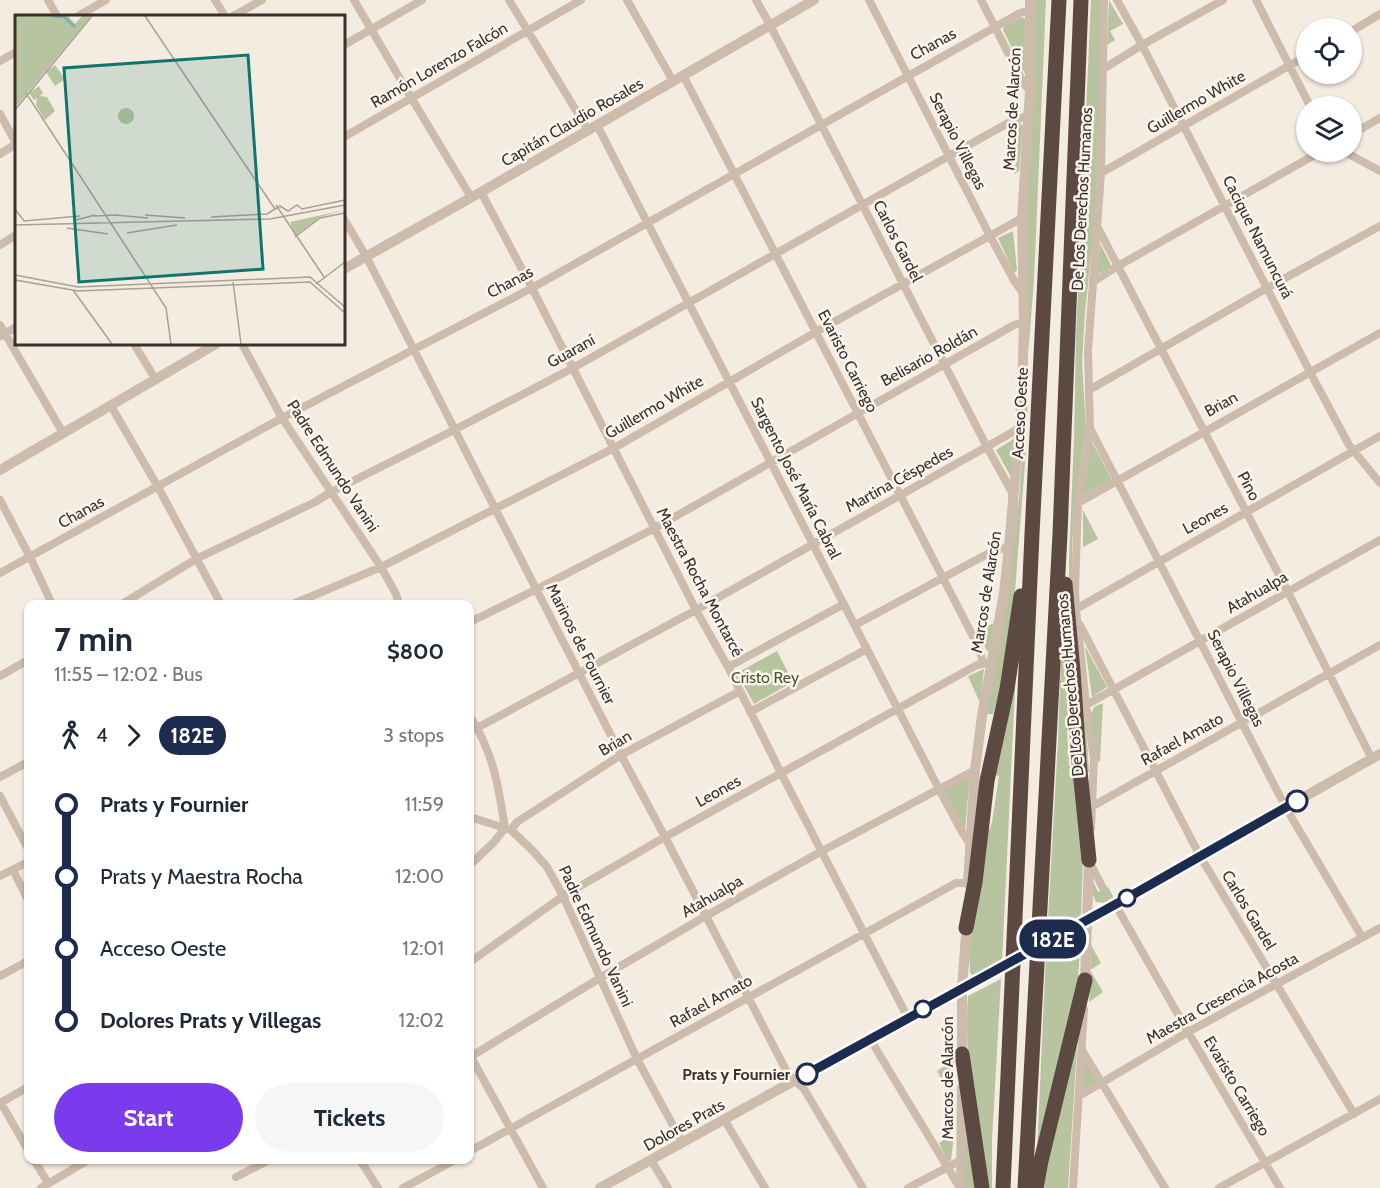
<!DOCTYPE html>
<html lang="en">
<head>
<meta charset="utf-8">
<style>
  body { margin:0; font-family:Cabin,sans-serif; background:#f6f6f7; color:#1f2937; height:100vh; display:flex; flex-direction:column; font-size:22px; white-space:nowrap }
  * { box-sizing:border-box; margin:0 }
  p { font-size:20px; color:#747a83 }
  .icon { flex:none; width:33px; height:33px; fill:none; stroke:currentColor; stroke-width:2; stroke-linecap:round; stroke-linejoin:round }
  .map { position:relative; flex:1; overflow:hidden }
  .details { position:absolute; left:24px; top:600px; width:450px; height:564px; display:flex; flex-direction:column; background:#fff; border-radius:12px; box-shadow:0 2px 4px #0004 }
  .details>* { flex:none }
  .badge { padding:0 12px; border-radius:20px; font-size:21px; line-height:39px }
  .buttons { position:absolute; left:1296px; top:18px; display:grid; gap:12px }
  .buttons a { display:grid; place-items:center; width:66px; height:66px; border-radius:50%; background:#fff; box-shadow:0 2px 4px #0004; font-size:30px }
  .map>.badge { position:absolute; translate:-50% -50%; box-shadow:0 0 0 3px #fff }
  .legs { display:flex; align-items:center; gap:9px; height:66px; padding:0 30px; font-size:20px }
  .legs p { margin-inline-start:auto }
  .overview { display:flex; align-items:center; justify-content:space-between; height:102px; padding:0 30px }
  h1 { font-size:33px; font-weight:700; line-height:45px }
  .cta { display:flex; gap:12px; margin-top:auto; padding:12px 30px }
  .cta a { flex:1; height:69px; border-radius:36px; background:#7c3aed; color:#fff; font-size:24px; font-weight:700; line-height:69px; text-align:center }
  .cta a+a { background:#f6f6f7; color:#1f2937 }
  ul { padding:0 30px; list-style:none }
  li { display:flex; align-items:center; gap:21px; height:72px; font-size:22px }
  li i { display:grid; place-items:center; width:9px; height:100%; margin:0 8px; background:currentColor }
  li i::after { content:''; width:15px; height:15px; margin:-8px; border:4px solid; border-radius:50%; background:#fff }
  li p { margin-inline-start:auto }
  li:first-child i { background:linear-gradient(#0000 50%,currentColor 0) }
  li:last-child i { background:linear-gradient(currentColor 50%,#0000 0) }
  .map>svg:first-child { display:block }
  .green { fill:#b8c4a0 }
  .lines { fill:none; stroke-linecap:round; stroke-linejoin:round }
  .minor { stroke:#cdbbac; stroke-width:8 }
  .tertiary { stroke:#cdbbac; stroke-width:10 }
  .motorway { stroke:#5c4a42; stroke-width:15 }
  .tertiary-bridge { stroke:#cdbbac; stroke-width:10 }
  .line-1-casing { stroke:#fff; stroke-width:14 }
  .line-1 { stroke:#1d2b4f; stroke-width:9 }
  .stop-1-dot { fill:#fff; stroke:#1d2b4f; stroke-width:3 }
  .labels { text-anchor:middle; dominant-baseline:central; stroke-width:5; stroke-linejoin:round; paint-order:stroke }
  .street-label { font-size:16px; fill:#3b302b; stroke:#fbf5ee }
  .park-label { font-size:16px; fill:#4a5a2e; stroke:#fbf5ee }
  .stop-label { font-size:16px; font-weight:bold; fill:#3b302b; stroke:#fbf5ee; text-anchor:end }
  .inset-river { fill:none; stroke:#7fb0b2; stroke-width:3 }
  .inset-road { fill:none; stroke:#aaa098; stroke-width:1.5 }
  .view { fill:#0f766e; fill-opacity:0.15; stroke:#0f766e; stroke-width:3 }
  .inset-edge { fill:none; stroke:#3b302b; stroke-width:3 }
</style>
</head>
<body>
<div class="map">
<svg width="1380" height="1188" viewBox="0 0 1380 1188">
  <rect width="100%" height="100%" fill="#f4ebe1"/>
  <path class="green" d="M1034,0h12l-12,280 -5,65h-2l-1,-122z
    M1091,0h11l-6,207 -11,106 -3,50 4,64 -11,76 -3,42v49l15,147 2,31h-2l-18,-171v-42l5,-120 2,-104z
    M1109,0l14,24 -13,7 5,9 -8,5z
    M1022,17l3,2 2,59 -24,-48 1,-4z
    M1020,123l3,3 -4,45 -4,3 -4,-6 5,-4 1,-20 -8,-16z
    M1013,231l4,39 -3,3 -16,-35z
    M1100,243l12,24 -15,7z
    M1028,400l-2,51 -14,179 -6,39 -13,45h-6l32,-216 7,-97z
    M1017,437l-6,40 -15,-27z
    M1091,440l21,40 -30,16z
    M1083,510l15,29 -15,8z
    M994,623l-5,28h-2l-10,-20z
    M1062,624l11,103 -6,3 2,36h4l10,95 -2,56 -13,5 -21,14 11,-195z
    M1085,646l22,41 -15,10z
    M777,651l16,31 -39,22 -17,-31z
    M1016,668l-14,294 -28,17 -4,-7 -1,-23 17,-120h4l2,-7 7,-46 -4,-1z
    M984,669l-4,34 -12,-27z
    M1103,703l-3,59 -4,-3 -5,-45 3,-7z
    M970,775l-5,56 -22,-42z
    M1093,881l5,11 10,-5 6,11 -10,5 -8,-1 -3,-7z
    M1070,938l6,2 4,5 -2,38 -41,170 9,-201z
    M1091,945l10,18 -11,7 13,22 -14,10z
    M1001,979l-9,162v47h-6c-9,-63 -23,-127 -18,-192z
    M1079,1017l-11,171h-28z
    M1084,1057l15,24 -17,11z
    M954,1060l-2,38 -15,-27z
    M965,1098l11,90h-13z
    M951,1135h3l-3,26 -4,-1 -8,-17z"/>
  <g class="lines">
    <path class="minor" d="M48,0l9,16
      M215,0l10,16
      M354,0l58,99 59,98
      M509,0l79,130
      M627,0l46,81
      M756,0l14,25 217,422 27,49
      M869,0l121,236 25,46 8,11
      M981,0l43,84 6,7
      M1117,0l25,45 168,327 39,73 31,38
      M1256,0l54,106
      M78,16l28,-16
      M233,16l29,-16
      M1352,31l28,-17
      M344,45l78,-45
      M0,61l16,-9
      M1103,69l39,-24 81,-45
      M683,75l260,503 36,70 4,15
      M0,114l16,29
      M597,125l342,664 23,43 8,12
      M1352,134l28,-16
      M344,137l237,-137
      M1345,152l35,19
      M0,154l16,-10
      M1101,173l205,-117
      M481,192l51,96 164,322 32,57 53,106 127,245
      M344,219l22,37 47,92 208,407 44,82 123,237 16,15 59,99
      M1098,228l190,364 84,167
      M0,245l16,-10
      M1093,282l25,-16 202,-114
      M0,325l63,108
      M1,336l15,-9
      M134,344l22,36
      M242,344l40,74 99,149 15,27 3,10
      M1089,390l178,-102 113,-62
      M111,406l47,81 63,117
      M1090,428l196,380 76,129
      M0,500l30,57 22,47
      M1078,503l302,-170
      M0,573l282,-155 250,-130 488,-275 10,-3
      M122,604l74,-45 119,-57 16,-10 125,-63 117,-61 376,-212 61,-34 19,-7
      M293,604l88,-37 233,-119 202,-116 206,-114
      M1076,609l304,-173
      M470,622l67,-33 118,-61 359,-203 10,-3
      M855,625l138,-74 16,-4
      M1080,625l120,231 154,258
      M728,667l116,-63
      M0,676l28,-16
      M1086,705l294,-165
      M750,712l117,-63
      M470,716c24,39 28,68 35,112
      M477,728l219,-118 324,-182
      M0,777l28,-15
      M0,796l28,53
      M1093,806l287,-161
      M470,817l41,13 22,21 14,16 16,29 74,163 45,83
      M1091,828l3,-69 -8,-54 -10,-96 -1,-19 3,-87 12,-75 -2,-77 13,-178 3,-173
      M511,830l6,-8 104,-67 119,-64
      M1090,863l13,25
      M470,865l24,-23 11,-14
      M13,870l15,30
      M0,876l28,-14
      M1115,904l73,128 92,156
      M470,962l93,-66 102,-59 312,-172 10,-2
      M0,976l28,-15
      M870,1039l90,149
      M1082,1050l83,138
      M470,1055l73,133
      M470,1057l130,-79 106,-62 116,-65 153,-81
      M1079,1096l109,-64 192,-104
      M0,1103l28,-16
      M1,1103l27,47
      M724,1119l41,69
      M470,1151l486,-268h12
      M34,1160l14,23
      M360,1160l18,28
      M651,1160l17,28
      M236,1177l33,-17
      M41,1188l47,-28
      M403,1188l52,-28
      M908,1188l53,-28
      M1073,1188l11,-179
      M1219,1188l161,-89"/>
    <path class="tertiary" d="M344,269l137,-77 333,-192
      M0,470l216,-126
      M968,884l7,-114 7,-54 22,-123 5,-46 13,-151 2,-74 -2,-104 8,-127v-91
      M1067,931l313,-177
      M1085,980l4,-120
      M962,1061v-73l5,-65
      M600,1188l333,-184 50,-27
      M961,1188l1,-100"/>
    <path class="motorway" d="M1065,584l8,87 6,90 10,99
      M966,928l9,-46 12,-101 20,-92 14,-93
      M962,1054l20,134
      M1003,1188l29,-654 27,-534
      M1025,1188l35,-654 21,-534
      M1036,1188l5,-27 44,-181"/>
    <path class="tertiary-bridge" d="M983,977l84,-46"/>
  </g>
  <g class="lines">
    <g class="line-1-casing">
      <path id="line-1" d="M807,1074l320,-176 170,-97"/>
    </g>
    <use href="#line-1" class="line-1"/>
  </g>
  <g class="stop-1-dot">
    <circle cx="1297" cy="801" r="10"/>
    <circle cx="1127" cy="898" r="8"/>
    <circle cx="923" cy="1009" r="8"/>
    <circle cx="807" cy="1074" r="10"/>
  </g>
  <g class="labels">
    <g class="street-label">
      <text transform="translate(933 44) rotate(-29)">Chanas</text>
      <text transform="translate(439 65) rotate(-30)">Ramón Lorenzo Falcón</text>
      <text transform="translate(1196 102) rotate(-30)">Guillermo White</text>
      <text transform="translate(1012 109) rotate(-87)">Marcos de Alarcón</text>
      <text transform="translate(572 122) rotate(-30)">Capitán Claudio Rosales</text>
      <text transform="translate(958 141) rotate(63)">Serapio Villegas</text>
      <text transform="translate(1082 199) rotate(-87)">De Los Derechos Humanos</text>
      <text transform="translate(1258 237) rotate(63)">Cacique Namuncurá</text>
      <text transform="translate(898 241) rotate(63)">Carlos Gardel</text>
      <text transform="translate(510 282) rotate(-28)">Chanas</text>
      <text transform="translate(571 351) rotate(-29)">Guaraní</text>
      <text transform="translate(929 356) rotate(-29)">Belisario Roldán</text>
      <text transform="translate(848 361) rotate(63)">Evaristo Carriego</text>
      <text transform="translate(1221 404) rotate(-29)">Brian</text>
      <text transform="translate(654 407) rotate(-30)">Guillermo White</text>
      <text transform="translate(1020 413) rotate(-87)">Acceso Oeste</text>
      <text transform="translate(333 466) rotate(57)">Padre Edmundo Vanini</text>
      <text transform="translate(796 478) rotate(63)">Sargento José María Cabral</text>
      <text transform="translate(899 479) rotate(-29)">Martina Céspedes</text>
      <text transform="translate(1249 486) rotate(62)">Pino</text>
      <text transform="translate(81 512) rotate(-29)">Chanas</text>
      <text transform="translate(1205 518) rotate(-29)">Leones</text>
      <text transform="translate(700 582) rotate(62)">Maestra Rocha Montarcé</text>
      <text transform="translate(986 592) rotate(-81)">Marcos de Alarcón</text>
      <text transform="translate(1257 592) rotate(-30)">Atahualpa</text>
      <text transform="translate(581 644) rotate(63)">Marinos de Fournier</text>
      <text transform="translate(1236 678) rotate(63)">Serapio Villegas</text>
      <text transform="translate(1070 685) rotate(-95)">De Los Derechos Humanos</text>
      <text transform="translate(1182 739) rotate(-29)">Rafael Amato</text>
      <text transform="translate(615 743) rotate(-30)">Brian</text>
      <text transform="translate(718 791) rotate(-29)">Leones</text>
      <text transform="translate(712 896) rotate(-30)">Atahualpa</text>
      <text transform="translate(1249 910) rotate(59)">Carlos Gardel</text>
      <text transform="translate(596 936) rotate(65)">Padre Edmundo Vanini</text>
      <text transform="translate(1222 998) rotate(-29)">Maestra Cresencia Acosta</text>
      <text transform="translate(711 1001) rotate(-29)">Rafael Amato</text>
      <text transform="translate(947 1078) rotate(-90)">Marcos de Alarcón</text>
      <text transform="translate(1237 1086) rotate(59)">Evaristo Carriego</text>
      <text transform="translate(684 1125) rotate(-29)">Dolores Prats</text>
    </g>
    <g class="park-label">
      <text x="765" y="677">Cristo Rey</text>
    </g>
    <g class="stop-label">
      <text x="790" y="1074">Prats y Fournier</text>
    </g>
  </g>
  <g transform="translate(15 15)">
    <rect width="330" height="330" fill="#f4ebe1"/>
    <path d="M0,1h53l7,8 7,-8h9l-76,92zM40,50l10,14 -10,7 -9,-14zM24,71l4,7 -3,3 7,1 8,14 -10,9 -9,-15 1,-7 -3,2 -5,-7zM103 101a8 8 0 1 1 16 0a8 8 0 1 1-16 0ZM330,195l-25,7 -25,19 -5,-14z" fill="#b8c4a0"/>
    <path class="inset-river" d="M38,1l11,1 11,10"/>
    <path class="inset-road" d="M130,1l130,193M11,78l140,215 5,36M0,95l77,-94M261,190l48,72M0,194l9,12 56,-5M100,200l33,3M130,200l40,3M79,201l22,-1M196,202l56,-3 13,-8 8,5 9,-6 5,4 43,-9M61,205l19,-5M0,210l255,-6 75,-14M52,213l41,6M112,218l50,-8M280,222l25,-19 25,-5M0,260l63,12 232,-10 35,30M0,265l63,11 232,-9 35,31M218,267l8,62M301,269l29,-22M58,275l39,54"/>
    <path class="view" d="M233,40l15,214 -184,13 -15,-214z"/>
    <rect width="330" height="330" class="inset-edge"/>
  </g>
</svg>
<div class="buttons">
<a><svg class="icon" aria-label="locate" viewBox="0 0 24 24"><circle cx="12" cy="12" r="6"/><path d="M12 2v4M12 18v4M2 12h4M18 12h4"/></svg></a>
<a><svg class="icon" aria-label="layers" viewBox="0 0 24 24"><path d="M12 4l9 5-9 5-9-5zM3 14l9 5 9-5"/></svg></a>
</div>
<b class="badge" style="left:1053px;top:939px;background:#1d2b4f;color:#fff">182E</b>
<section class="details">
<div class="overview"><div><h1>7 min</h1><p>11:55 – 12:02 · Bus</p></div><b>$800</b></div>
<div class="legs"><svg class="icon" aria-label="walk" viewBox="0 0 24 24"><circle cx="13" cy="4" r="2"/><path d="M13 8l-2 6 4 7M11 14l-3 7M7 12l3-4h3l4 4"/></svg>4<svg class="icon" aria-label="forward" viewBox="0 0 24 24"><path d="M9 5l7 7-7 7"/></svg><b class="badge" style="background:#1d2b4f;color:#fff">182E</b><p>3 stops</p></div>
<ul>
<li><i style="color:#1d2b4f"></i><b>Prats y Fournier</b><p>11:59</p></li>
<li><i style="color:#1d2b4f"></i><span>Prats y Maestra Rocha</span><p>12:00</p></li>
<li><i style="color:#1d2b4f"></i><span>Acceso Oeste</span><p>12:01</p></li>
<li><i style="color:#1d2b4f"></i><b>Dolores Prats y Villegas</b><p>12:02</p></li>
</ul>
<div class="cta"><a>Start</a><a>Tickets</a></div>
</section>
</div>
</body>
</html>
